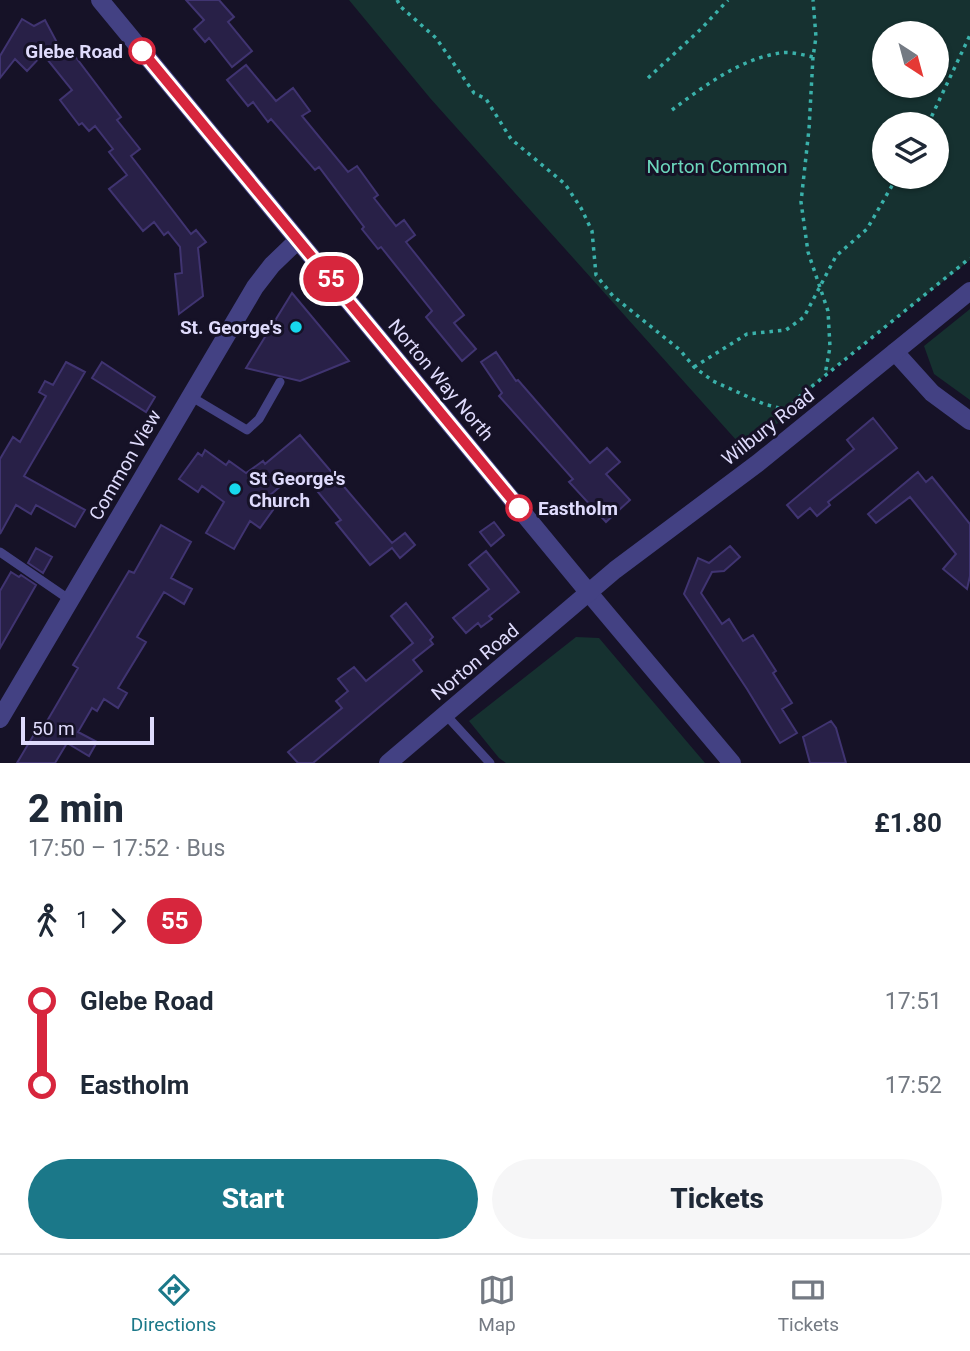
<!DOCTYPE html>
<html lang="en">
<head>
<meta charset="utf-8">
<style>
  body { margin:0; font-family:Roboto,sans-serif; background:#f6f6f7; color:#1f2937; height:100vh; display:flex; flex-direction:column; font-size:26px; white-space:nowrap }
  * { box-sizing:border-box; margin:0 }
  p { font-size:23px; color:#747a83 }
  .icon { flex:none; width:38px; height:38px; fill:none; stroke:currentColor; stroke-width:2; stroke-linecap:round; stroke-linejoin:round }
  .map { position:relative; height:763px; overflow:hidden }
  .details { display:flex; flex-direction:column; background:#fff; flex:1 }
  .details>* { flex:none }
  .badge { padding:0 14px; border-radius:23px; font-size:24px; line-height:46px }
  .needle { width:46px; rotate:144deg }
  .controls { position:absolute; left:872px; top:21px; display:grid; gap:14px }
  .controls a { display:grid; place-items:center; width:77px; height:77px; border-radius:50%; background:#fff; box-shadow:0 2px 5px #0004; font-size:35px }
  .scale { position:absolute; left:21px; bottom:18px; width:133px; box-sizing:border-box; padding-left:7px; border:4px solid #dfdbfc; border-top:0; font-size:19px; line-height:24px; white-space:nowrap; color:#dfdbfc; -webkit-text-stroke:5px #161227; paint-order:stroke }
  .map>.badge { position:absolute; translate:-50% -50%; box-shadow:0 0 0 4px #fff }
  .legs { display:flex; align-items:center; gap:10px; height:77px; padding:0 28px; font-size:23px }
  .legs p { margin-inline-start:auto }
  .overview { display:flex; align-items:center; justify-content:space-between; height:119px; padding:0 28px }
  h1 { font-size:38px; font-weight:800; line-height:52px }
  .primary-button { display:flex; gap:14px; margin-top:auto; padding:14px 28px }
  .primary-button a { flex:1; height:80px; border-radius:42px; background:#1b7889; color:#fff; font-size:28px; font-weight:800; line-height:80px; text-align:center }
  .primary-button a+a { background:#f6f6f7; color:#1f2937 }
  ul { padding:0 28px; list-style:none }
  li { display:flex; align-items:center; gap:24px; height:84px; font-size:26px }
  li i { display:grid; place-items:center; width:10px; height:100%; margin:0 9px; background:currentColor }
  li i::after { content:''; width:18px; height:18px; margin:-9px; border:5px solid; border-radius:50%; background:#fff }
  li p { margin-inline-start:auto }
  li:first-child i { background:linear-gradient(#0000 50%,currentColor 0) }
  li:last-child i { background:linear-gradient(currentColor 50%,#0000 0) }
  .tab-bar { display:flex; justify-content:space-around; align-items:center; height:98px; border-top:2px solid #e0e1e3; background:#fff; font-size:19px; color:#747a83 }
  .tab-bar a { display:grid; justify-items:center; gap:4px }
  .tab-bar .on { color:#1b7889 }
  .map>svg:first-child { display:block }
  .green { fill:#163130; fill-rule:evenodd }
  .building { fill:#282047; stroke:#403471; stroke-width:2 }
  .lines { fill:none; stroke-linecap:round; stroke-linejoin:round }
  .path { stroke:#3ab1aa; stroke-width:3.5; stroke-dasharray:3.5 5; stroke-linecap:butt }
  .service { stroke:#434183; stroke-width:9 }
  .minor { stroke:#434183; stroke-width:18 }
  .tertiary { stroke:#434183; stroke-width:18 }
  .line-1-casing { stroke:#fff; stroke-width:16 }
  .line-1 { stroke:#d7263d; stroke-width:10 }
  .stop-1-dot { fill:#fff; stroke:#d7263d; stroke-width:3.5 }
  .poi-dot { fill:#17d8ed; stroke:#161227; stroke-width:2.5 }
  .labels { text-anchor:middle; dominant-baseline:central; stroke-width:6; stroke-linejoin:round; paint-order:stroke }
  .stop-label { font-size:19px; font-weight:bold; fill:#dfdbfc; stroke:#161227; text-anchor:end }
  .park-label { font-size:19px; fill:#6cd7bc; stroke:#161227 }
  .poi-label { font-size:19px; font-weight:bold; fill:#dfdbfc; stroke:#161227; text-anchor:end }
  .street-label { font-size:19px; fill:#dfdbfc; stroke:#161227 }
</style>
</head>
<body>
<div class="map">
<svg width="970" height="763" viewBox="0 0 970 763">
  <rect width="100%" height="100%" fill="#161227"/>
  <path class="green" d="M349,0h621v260l-145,115 -38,35 3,8 -53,23 -307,-343zM936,33v53h-52v-53zM936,124v53h-52v-53z
    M970,309v91l-36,-26 -10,-28z
    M576,637l23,1 106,125h-199l-7,-5 -30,-37z"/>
  <path class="building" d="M186,0h33l15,17 -6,5 24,29 -20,16 -23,-29 -4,4 -11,-13 10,-9z
    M22,19l12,7 11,-6 17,32 6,-5 53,70 -4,3 23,29 -9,7 60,78 5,-4 10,12 -8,6 5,48 -24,18 -4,-40 7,-1 -2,-26 -12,-15 -4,3 -10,-13 -11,9 -34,-42 18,-14 -18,-23 4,-3 -18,-23 -6,5 -7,-8 -3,2 -19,-25 12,-10 -29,-36 -16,17 -12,-12 -15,19v-22z
    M246,65l30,36 17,-13 17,23 -8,5 46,56 9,-6 21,29 -4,3 22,28 8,-6 11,15 -9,7 58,73 -10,8 22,26 -14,12 -36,-44 6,-6 -51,-64 -3,2 -16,-20 2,-2 -45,-60 -4,3 -44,-51 -3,3 -15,-20 -5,4 -21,-26z
    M292,293l57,68 -49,20 -54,-13z
    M496,352l20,29 2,-1 72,83 17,-15 13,14 -14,12 24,26 -24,22 -37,-40 4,-3 -74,-83 3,-3 -21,-31z
    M66,362l19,10 -61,104 61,34 -10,17 -39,-22 -5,9 -15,-9 -16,29v-75l13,-22 7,5 26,-46 -7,-4 6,-11 8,4z
    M102,362l53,35 -9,15 -54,-34z
    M873,418l24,30 -69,54 2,3 -13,11 -7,-8 -12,10 -11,-13 67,-56 -7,-9z
    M300,435l92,108 13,-10 10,12 -15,13 -8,-10 -22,17 -34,-42 5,-3 -32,-39 -6,5 -9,-11 -25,21 9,7 -18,25 -10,-7 -16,28 -28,-16 18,-31 -22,-16 -4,6 -19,-13 19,-26 4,3 3,-6 21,15 3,-4 17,12 17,-12 2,3z
    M918,472l8,10 6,-5 38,47v52l-3,13 -24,-20 13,-15 -46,-57 -34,26 -8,-9z
    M494,522l10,13 -13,11 -11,-14z
    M161,525l30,17 -20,36 21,11 -8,15 -20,-12 -27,45 9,5 -28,46 9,5 -9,15 -14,-9 -7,12 -5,-3 -14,24 19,10 -8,14 -22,-13 -12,20h-38l22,-37 4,2 35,-60 -5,-3 56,-94 5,2z
    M730,546l10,11 -16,14 -12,1 -11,21 21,31 7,-5 14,22 10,-6 23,36 -3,2 19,30 -10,6 15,24 -17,10 -33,-54 -63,-95 14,-36 11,5z
    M36,548l16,9 -9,16 -15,-10z
    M486,551l33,41 -30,24 3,3 -11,8 -3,-4 -12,10 -13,-15 36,-29 -20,-24z
    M11,572l8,5 2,-2 15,10 -36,63v-57z
    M406,603l27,34 -3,3 3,4 -20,16 9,11 -109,92h-15l-10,-11 54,-44 -6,-7 12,-10 -10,-12 16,-12 12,14 47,-38 -22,-27z
    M831,721l5,7 10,35h-36l-7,-26z"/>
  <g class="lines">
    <path class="path" d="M397,0l4,7 35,31 38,55 12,6 25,40 54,45 16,24 11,23 4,44 17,21 67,54 14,17 19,14 51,23 23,6
      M813,57l-4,72 -8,73 7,50 20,59 2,36 -5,28
      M648,78l53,-49 27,-29
      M672,110c32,-24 68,-51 108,-57 10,-2 23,2 33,4l3,-20 -3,-37
      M928,124l42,-89
      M694,367l53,-33 39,-4 18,-13 32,-61 31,-27 30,-52
      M790,418l-3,-8 13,-14 170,-138"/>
    <path class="service" d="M190,396l57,34 12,-11 21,-37
      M0,552l70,48
      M445,714l45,49"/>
    <path class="minor" d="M895,352l37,41 38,28
      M589,593l143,170
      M0,719l255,-432 17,-22 26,-25"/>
    <path class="tertiary" d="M100,0l489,593
      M388,763l227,-193 143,-107 212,-172"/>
  </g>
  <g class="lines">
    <g class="line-1-casing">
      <path id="line-1" d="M142,51l377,457"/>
    </g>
    <use href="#line-1" class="line-1"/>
  </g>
  <g class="stop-1-dot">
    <circle cx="142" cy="51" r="12"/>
    <circle cx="519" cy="508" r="12"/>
  </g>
  <g class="poi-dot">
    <circle cx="296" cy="327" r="7"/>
    <circle cx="235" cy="489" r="7"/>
  </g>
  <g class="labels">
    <g class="stop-label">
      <text x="123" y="51">Glebe Road</text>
      <text x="538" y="508" text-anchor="start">Eastholm</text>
    </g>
    <g class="park-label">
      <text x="717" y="166">Norton Common</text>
    </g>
    <g class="poi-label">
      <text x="282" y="327">St. George's</text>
      <text x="249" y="478" text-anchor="start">St George's<tspan x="249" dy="22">Church</tspan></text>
    </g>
    <g class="street-label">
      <text transform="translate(441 380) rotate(50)">Norton Way North</text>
      <text transform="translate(768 427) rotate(-38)">Wilbury Road</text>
      <text transform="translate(125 465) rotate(-60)">Common View</text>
      <text transform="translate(475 662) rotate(-40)">Norton Road</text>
    </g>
  </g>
</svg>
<div class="controls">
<a><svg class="needle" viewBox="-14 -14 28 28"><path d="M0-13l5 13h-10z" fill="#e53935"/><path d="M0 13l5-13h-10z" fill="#747a83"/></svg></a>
<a><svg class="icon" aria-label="layers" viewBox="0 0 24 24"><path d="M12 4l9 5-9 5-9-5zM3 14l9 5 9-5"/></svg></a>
</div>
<div class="scale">50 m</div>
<b class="badge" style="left:331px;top:279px;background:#d7263d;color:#fff">55</b>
</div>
<section class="details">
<div class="overview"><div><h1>2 min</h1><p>17:50 – 17:52 · Bus</p></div><b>£1.80</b></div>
<div class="legs"><svg class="icon" aria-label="walk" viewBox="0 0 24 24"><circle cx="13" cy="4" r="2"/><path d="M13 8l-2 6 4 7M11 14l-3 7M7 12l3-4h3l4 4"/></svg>1<svg class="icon" aria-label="forward" viewBox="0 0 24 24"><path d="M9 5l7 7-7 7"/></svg><b class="badge" style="background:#d7263d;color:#fff">55</b></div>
<ul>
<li><i style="color:#d7263d"></i><b>Glebe Road</b><p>17:51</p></li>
<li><i style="color:#d7263d"></i><b>Eastholm</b><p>17:52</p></li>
</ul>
<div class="primary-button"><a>Start</a><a>Tickets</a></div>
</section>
<nav class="tab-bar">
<a class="on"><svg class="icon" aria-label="directions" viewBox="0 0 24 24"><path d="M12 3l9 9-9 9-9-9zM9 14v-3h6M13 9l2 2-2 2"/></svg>Directions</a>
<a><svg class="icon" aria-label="map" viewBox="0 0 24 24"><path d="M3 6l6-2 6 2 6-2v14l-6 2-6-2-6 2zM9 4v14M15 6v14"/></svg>Map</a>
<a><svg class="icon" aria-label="tickets" viewBox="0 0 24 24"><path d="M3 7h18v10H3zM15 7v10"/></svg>Tickets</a>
</nav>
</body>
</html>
